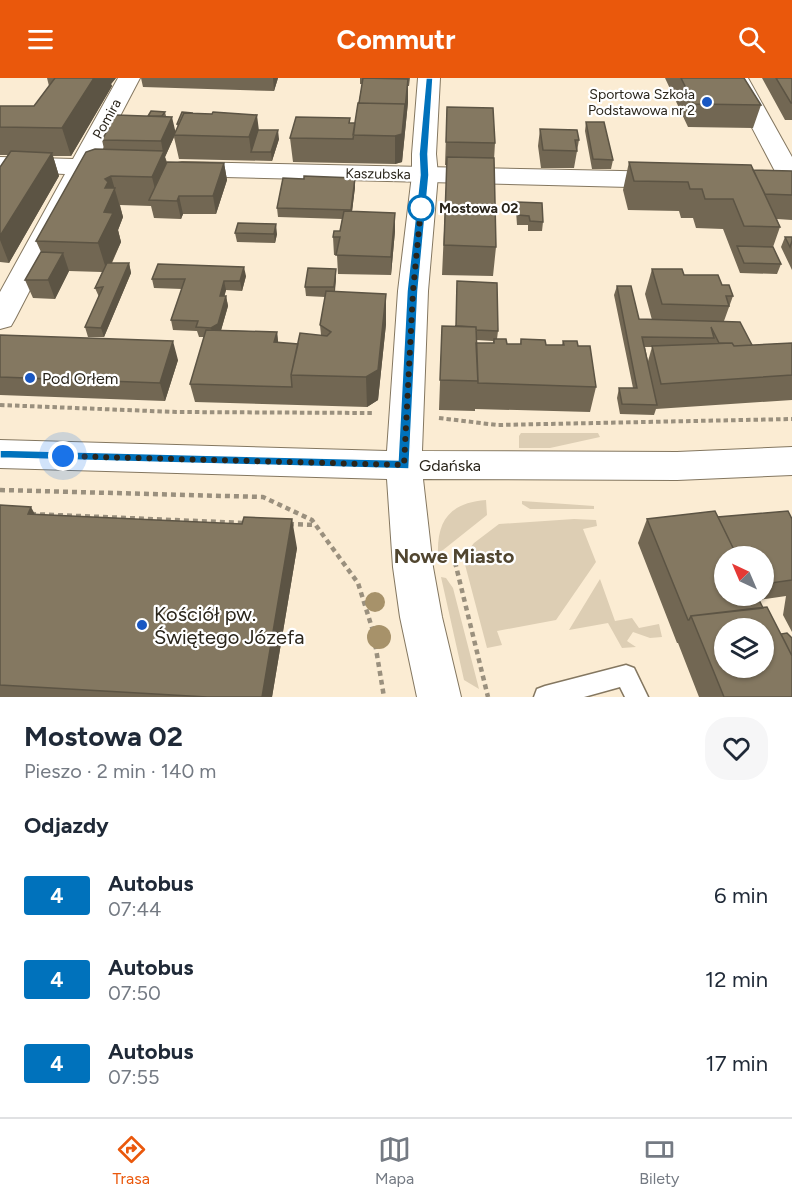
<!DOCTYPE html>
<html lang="pl">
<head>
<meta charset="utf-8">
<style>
  body { margin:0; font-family:Figtree,sans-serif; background:#f6f6f7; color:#1f2937; height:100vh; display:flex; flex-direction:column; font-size:22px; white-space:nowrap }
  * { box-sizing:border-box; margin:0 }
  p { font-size:20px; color:#747a83 }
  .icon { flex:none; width:33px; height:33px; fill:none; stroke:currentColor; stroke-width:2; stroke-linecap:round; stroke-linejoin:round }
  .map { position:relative; height:619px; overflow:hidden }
  .panel { display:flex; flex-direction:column; background:#fff; flex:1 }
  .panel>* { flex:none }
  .badge { padding:0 12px; border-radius:4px; font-size:21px; line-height:39px }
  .needle { width:39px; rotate:316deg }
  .fabs { position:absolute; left:714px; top:468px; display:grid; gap:12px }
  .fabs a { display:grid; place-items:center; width:60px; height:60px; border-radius:50%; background:#fff; box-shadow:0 2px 4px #0004; font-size:30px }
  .you { position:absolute; width:30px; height:30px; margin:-15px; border:4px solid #fff; border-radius:50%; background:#1a73e8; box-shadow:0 0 0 9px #1a73e833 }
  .map>.badge { position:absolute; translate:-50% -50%; box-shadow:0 0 0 3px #fff }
  h2 { padding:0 24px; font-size:22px; line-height:54px }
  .round { display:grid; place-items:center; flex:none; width:63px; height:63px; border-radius:24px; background:#f6f6f7 }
  .head { display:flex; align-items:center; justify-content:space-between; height:102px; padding:0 24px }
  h1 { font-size:28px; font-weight:700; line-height:45px }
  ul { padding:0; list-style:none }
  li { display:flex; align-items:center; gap:18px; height:84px; padding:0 24px }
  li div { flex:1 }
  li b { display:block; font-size:22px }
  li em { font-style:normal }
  li .badge { min-width:66px; font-weight:700; text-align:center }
  header { display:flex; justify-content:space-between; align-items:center; height:78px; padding:0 24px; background:#ea580c; color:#fff; font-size:27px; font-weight:700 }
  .tabs { display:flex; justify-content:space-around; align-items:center; height:84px; border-top:2px solid #e0e1e3; background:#fff; font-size:16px; color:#747a83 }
  .tabs a { display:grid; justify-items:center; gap:3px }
  .tabs .active { color:#ea580c }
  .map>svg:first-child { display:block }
  .green { fill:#ddceb4 }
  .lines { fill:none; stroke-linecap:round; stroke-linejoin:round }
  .service-casing { stroke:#847760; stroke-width:3 }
  .minor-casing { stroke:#847760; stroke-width:2 }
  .tertiary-casing { stroke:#847760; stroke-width:2 }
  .path-far1 { stroke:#9a907e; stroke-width:4; stroke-dasharray:4.5 3; stroke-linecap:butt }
  .path { stroke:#9a907e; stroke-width:4.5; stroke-dasharray:5 4; stroke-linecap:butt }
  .service { fill:#fff; fill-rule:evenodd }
  .minor { fill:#fff; fill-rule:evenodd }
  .tertiary { fill:#fff; fill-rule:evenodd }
  .tree { fill:#a7926a }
  .wall { fill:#726753; fill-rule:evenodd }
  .shaded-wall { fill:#5c5444 }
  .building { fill:#847861; stroke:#5c5444; stroke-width:1.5; fill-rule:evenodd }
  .line { fill:#0072bc; stroke:#fff; stroke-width:1.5 }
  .walk { stroke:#2a251b; stroke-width:6; stroke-dasharray:0 10.8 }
  .poi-dot { fill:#1957c2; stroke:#fff; stroke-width:2 }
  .stop-dot { fill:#fff; stroke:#0072bc; stroke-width:3 }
  .labels { text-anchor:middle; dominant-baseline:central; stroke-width:4.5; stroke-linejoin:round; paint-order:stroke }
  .far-poi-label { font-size:14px; fill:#2a251b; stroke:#fff; text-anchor:end }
  .far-street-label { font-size:14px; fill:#2a251b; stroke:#fff }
  .far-stop-label { font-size:14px; font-weight:bold; fill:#2a251b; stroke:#fff; text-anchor:start }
  .poi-label { font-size:16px; fill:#2a251b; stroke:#fff; text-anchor:start }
  .street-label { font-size:16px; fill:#2a251b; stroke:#fff }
  .quarter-label { font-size:20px; font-weight:bold; fill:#514630; stroke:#fff }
  .near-poi-label { font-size:20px; fill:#2a251b; stroke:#fff; text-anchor:start }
</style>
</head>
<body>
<header><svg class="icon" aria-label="menu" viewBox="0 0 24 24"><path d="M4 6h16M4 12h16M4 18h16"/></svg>Commutr<svg class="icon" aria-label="search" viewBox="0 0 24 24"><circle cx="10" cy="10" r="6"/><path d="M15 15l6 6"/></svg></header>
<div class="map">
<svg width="792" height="619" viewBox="0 0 792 619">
  <rect width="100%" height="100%" fill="#fbecd3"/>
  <path class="green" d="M521,355h77l2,4 -50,11h-31v-12z
    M486,422l1,15 -49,39c-1,-34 12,-51 48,-54z
    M522,423l72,5v3h-64l-8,-5z
    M574,441l22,1 1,6 -14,3 13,33 -40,58 -59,11 5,14 -15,3 -24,-91 11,-14 25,-19z
    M441,499l5,1 7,10 26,101 -15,-9z
    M600,501l15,42 17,-3 7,10 20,-4 3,13 -12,1 -17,-6 -6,9 9,6 -14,1 -14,-25 -39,7z"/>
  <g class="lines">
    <g class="service-casing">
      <path id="service" d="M626,587l8,3 14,29h-23l-5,-10 -36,10h-50l3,-8 8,-3z"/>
    </g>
    <g class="minor-casing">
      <path id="minor" d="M118,0h22l-43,82 36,3 3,5 -3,5 -9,2 -34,-1 -75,145 -4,7 -11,3v-37l65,-118 -65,-3v-14l73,2z
        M726,0h22l44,79v30l-9,-3 -4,-5z
        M182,84l488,10 9,3 4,5 -4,5 -9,3 -488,-12 -9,-2 -3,-5 3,-5z"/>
    </g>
    <g class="tertiary-casing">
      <path id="tertiary" d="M418,0h22l-4,76 2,21 -10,116 -6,160 255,1 115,-5v28l-115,5 -254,-1 10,88 9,50 19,80h-44l-17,-80 -7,-50 -6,-88 -387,-11v-28l387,11 11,-160 14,-116v-21z"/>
    </g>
    <path class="path-far1" d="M0,327l176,7 196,1
      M439,340l58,7 295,-6"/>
    <path class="path" d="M0,412l263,7 49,23 46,63 15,48 11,66
      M31,436l214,9
      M289,446l27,1
      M455,484l33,135"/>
    <use href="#service" class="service"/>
    <use href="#minor" class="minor"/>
    <use href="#tertiary" class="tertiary"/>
  </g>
  <g class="tree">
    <circle cx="375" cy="524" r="10"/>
    <circle cx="379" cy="559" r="12"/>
  </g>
  <path class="wall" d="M47,0h69l-5,6 1,2 -41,70h-18l6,20 -50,87 -9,-1v-95l8,-12h-8v-49h34l15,-20z
    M141,0h137l-4,13 -131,-4z
    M360,0h50l-1,8h-1v16l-6,60 -7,2 -102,-2 -3,-24 60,-15h5l7,-39h-2z
    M665,0h79l17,27 -8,23 -65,-1z
    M762,0h30v42h-7z
    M447,29l48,36 -1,17 2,87 -3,29 -51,-1 5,-110h-2z
    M165,34l1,4 9,16 3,-5 -1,-3 16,-10 65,16 21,9 -7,22 -93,-2 -5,-22 -9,20 2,5 57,1 3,17 -11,34h-33l-2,5 -27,-1 -3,-12 -31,-1 3,12 -5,13 3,12 -9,21h17l2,10 -27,64h-16l-3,-10 14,-30 -4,-9 7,-16 -33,-1 -14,28 -22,-1 -8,-18 16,-28 -5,-11 68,-92 -2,-9 46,-24z
    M586,44l27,38 -2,9h-19l-7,-38z
    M540,51l39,11 -5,28h-33l-3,-22z
    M629,84l124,8 39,1v49l-15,-1 3,8 -7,20 8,17 -4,10 -37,-1 -17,-44 -27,-1 -3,-10h-12l-2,-7 -51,-1 -5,-20z
    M355,109l-3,25 43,19 -4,44 -53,-1 -1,-19h-3l-1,-18 7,-6 2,-12 -64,-2 -1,-9z
    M517,124l26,20 -1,9h-14v-6h-11l-1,-14z
    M235,155l42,1 -2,9 -38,-1z
    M785,159h7v33l-11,-23z
    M652,191l32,6 38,10 11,11 -9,25 28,24 40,-2v57l-136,9 -2,6 -34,-1 -3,-16 2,-10h14l-19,-93 3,-9 22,33 13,1 -7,-26zM645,269h7l-4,14z
    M246,198l-4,15 -16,-1 -2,6h2l2,10 -7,24 56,2 1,11 20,1 23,-9 -1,-10 5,-28 -19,-1 -1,-9 31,-9 -1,14 51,2v30l-8,76 -11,7 -172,-5 -5,-18 14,-47h-5l-2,-6 -24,-1 -2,-10 11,-31 -28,-1 -2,-9z
    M456,213l42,40 -1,8 10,5h13l1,-5 25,6h16l1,-4 15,5 18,41 -6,25 -115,-3v2l-36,-1 3,-84h14zM476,262l17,1v2h-17z
    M0,257l178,25 -13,41 -165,-6z
    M0,427l35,10 262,33 -25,149h-272z
    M718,439l74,2v113l-9,-17 3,-19 -27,4 33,97h-93l-21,-54h-1l-39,-100 9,-24zM764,478v40h-40z"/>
  <path class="shaded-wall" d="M94,0h22l-5,6 1,2 -41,70 -9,-28z
    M273,0h5l-4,13z
    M408,1v23l-6,60 -7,2v-28z
    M257,37l3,24 -9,13 -2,-15z
    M172,39l4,17 -2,1v2l-9,20 5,22 -12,22 -6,-24 11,-25 -2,-11z
    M278,52l1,9 -7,22 -1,-9z
    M52,75l7,23 -50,87 -9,-23v-4z
    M224,85l3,17 -11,34 -3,-18z
    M111,98l12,41 -5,13 3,12 -14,30 -9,-29 6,-31 1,-33z
    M355,100v9l-4,32v-9z
    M179,118l4,18 -2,5 -4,-18z
    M395,135v18l-4,44v-18z
    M276,146l1,10 -2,9 -1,-9z
    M63,175l6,18 -14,28 -7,-19z
    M129,185l2,10 -27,64 -3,-9z
    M244,189l2,9 -4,15 -2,-10z
    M336,191v9l-2,19v-10z
    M224,203l2,9 -4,16 -2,-10z
    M386,216v30l-8,76 -11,7 -1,-30z
    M226,218l2,10 -8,28 -7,3 -2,-9z
    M277,254l2,18 -5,-8z
    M173,263l5,19 -13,41 -5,-18z
    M31,429l15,28 -18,-21z
    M292,441l5,29 -25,149h-10z"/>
  <path class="building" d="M55,0h39l-32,50 -62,-1v-21h34z
    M363,0l45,1 -3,30v-5l-46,-1z
    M681,0h63l17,27 -67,-1z
    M776,0h16v25h-1z
    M358,25l47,1 -3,30 -7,2 -42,-1z
    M447,29l46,1 2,35 -49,-1z
    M151,33l14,1 -3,4h-14z
    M182,34l11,1h-9l-5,11h-2z
    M213,34l44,3 -8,22 -75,-2 10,-22 28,1z
    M116,37l56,2 -11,24 -59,-1z
    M296,39l54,1 -1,5h6l-2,16 -63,-1z
    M586,44h18l9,38 -20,-1z
    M540,51l37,1 2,10h-4l2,11 -34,-1z
    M258,52h20l-7,22h-20z
    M95,71l69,2 -12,26 -41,-1 -6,3 3,3 -3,6h10l-11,24 9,1 -15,30 -62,-2 50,-89z
    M11,73l41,2 -52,83v-69z
    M447,79l47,1 2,89 -52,-2z
    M167,84l57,1 -11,33h-34l-2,5 -28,-1z
    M629,84l122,3 29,62 -36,-1 -11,-27h-28l-3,-10h-12l-2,-7 -54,-1z
    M753,92l39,1v24l-27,-1z
    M304,98l51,2 -4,32 -74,-2 6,-30 21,1z
    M517,124l25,1 1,19 -13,-1 -1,-5 -11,-1z
    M344,133l51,2 -4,44 -55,-2 4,-18h-7l1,-6h6z
    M238,145l38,1 -2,10 -39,-1z
    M785,159h7v4l-2,6z
    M737,168l36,1 8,17 -37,-1z
    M41,174l22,1 -15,27h-23z
    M107,185h22l-28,65 -16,-1 18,-40 -8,1z
    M158,186l86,3 -4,14h-16l-4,15h6l-8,28 -7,4 -15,-1 2,-6 -27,-1 14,-41h-33z
    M308,190l28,1 -2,18h-29z
    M652,191h30l2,6h34l4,10h7l4,11h-7l3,10 -67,-2z
    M457,203l40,2 1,48 -22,-1v-3l-20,-1z
    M617,208h14l8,33 101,3 12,23 -18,1 -2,-3h-13l-8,-16 3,11 -72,-1 15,68 -35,-1 -3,-16h18z
    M326,213l60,3 -8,76 -12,7 -75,-2 9,-42 27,3 4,-4 -11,-7z
    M442,248l34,1 2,54 -38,-1z
    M206,252l71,2 -3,10 24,2 -7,31 1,12 -102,-3z
    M0,257l173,6 -13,42 -160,-6z
    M494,261h12l1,5h14v-5l24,1 1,5h18l-1,-4h14l1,5h12l6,41 -118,-4 -2,-40h18z
    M732,265l2,3 58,-3v32l-131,9 -9,-38z
    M0,427l31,2 -3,7 214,10 2,-7 48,2 -30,178h-55l-207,-12z
    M715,433l22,45h-13v40h33l6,12 -72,8 -2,4h-1l-41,-101z
    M788,433l4,8v61l-28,4v-28h-27l-19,-39z
    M767,529l25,49v41h-68l-33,-81zM724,550h40v40h-40z
    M787,555l5,5v18l-11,-22z"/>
  <path class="line" d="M426,0h7l-5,76 1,21 -11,116 -9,178 -409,-11v-8l398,10 9,-169 13,-116 -1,-21z"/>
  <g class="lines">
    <path class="walk" d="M63,378l341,9 9,-174 8,-83"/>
  </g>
  <g class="poi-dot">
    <circle cx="707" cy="24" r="6"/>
    <circle cx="30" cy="300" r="6"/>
    <circle cx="142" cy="547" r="6"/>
  </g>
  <circle class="stop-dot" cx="421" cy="130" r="12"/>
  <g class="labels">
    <g class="far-poi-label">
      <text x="695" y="16">Sportowa Szkoła<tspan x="695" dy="16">Podstawowa nr 2</tspan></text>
    </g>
    <g class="far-street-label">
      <text transform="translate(107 41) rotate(-61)">Pomira</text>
      <text transform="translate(378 96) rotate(1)">Kaszubska</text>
    </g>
    <g class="far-stop-label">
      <text x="439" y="130">Mostowa 02</text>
    </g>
    <g class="poi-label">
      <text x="42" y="300">Pod Orłem</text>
    </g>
    <g class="street-label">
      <text x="450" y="387">Gdańska</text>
    </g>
    <g class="quarter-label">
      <text x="454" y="478">Nowe Miasto</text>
    </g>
    <g class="near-poi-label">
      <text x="154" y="536">Kościół pw.<tspan x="154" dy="23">Świętego Józefa</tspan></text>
    </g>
  </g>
</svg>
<div class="fabs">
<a><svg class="needle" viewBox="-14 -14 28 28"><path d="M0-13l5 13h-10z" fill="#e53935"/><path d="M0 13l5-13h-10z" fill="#747a83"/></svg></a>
<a><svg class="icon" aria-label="layers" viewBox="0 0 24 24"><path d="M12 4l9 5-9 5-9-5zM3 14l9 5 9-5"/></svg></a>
</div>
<div class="you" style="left:63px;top:378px"></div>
</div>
<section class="panel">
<div class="head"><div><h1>Mostowa 02</h1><p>Pieszo · 2 min · 140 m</p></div><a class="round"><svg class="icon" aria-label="heart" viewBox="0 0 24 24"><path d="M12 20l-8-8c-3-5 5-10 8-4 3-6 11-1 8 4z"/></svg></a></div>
<h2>Odjazdy</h2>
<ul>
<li><span class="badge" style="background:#0072bc;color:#fff">4</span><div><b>Autobus</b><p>07:44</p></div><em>6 min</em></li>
<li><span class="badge" style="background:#0072bc;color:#fff">4</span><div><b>Autobus</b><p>07:50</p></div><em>12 min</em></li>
<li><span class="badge" style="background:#0072bc;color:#fff">4</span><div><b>Autobus</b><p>07:55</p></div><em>17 min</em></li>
</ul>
</section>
<nav class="tabs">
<a class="active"><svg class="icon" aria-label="directions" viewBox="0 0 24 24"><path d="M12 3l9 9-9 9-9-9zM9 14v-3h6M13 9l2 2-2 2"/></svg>Trasa</a>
<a><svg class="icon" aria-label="map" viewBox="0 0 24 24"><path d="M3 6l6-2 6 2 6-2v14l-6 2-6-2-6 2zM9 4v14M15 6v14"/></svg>Mapa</a>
<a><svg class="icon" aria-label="tickets" viewBox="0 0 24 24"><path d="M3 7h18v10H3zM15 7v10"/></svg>Bilety</a>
</nav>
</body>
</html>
